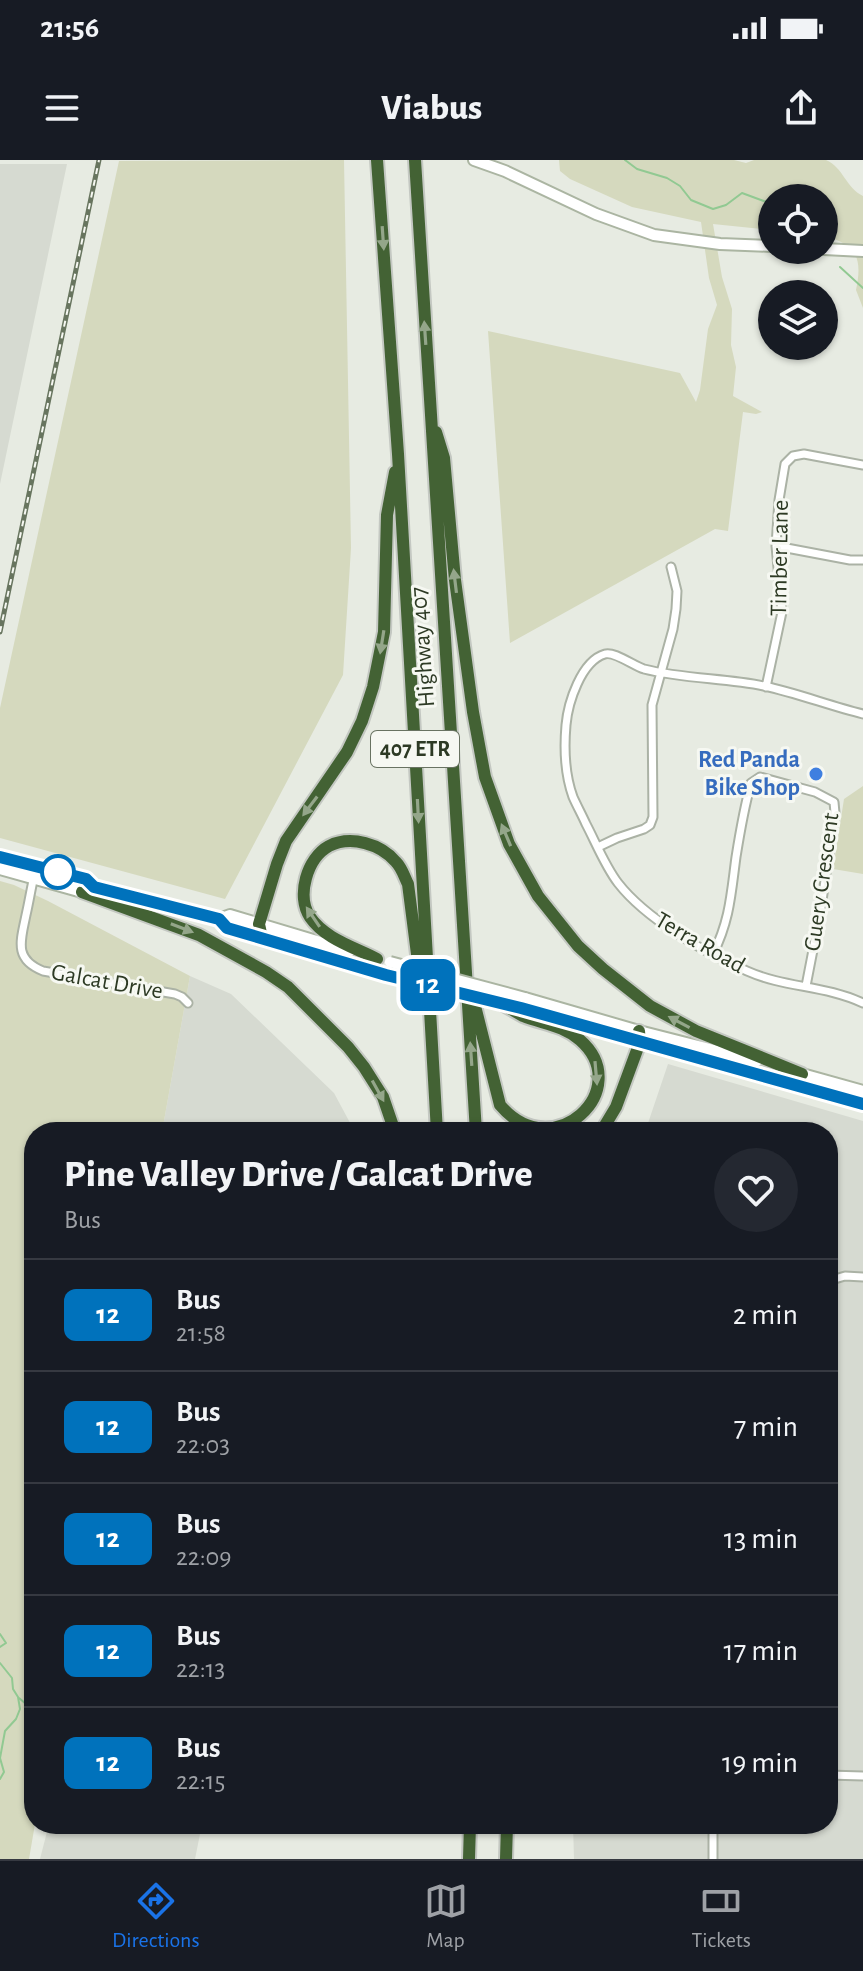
<!DOCTYPE html>
<html lang="en">
<head>
<meta charset="utf-8">
<style>
  body { margin:0; font-family:"Alegreya Sans",sans-serif; background:#242831; color:#f1f3f6; height:100vh; display:flex; flex-direction:column; font-size:30px; white-space:nowrap }
  * { box-sizing:border-box; margin:0 }
  p { font-size:26px; color:#9ea1a6 }
  .icon { flex:none; width:44px; height:44px; fill:none; stroke:currentColor; stroke-width:2; stroke-linecap:round; stroke-linejoin:round }
  .map { position:relative; flex:1; overflow:hidden }
  .panel { position:absolute; left:24px; top:962px; width:814px; height:712px; display:flex; flex-direction:column; background:#171b24; border-radius:32px; box-shadow:0 2px 6px #0004 }
  .panel>* { flex:none }
  .badge { padding:0 16px; border-radius:12px; font-size:28px; line-height:52px }
  .controls { position:absolute; left:758px; top:24px; display:grid; gap:16px }
  .controls a { display:grid; place-items:center; width:80px; height:80px; border-radius:50%; background:#171b24; box-shadow:0 2px 6px #0004; font-size:40px }
  .map>.badge { position:absolute; translate:-50% -50%; box-shadow:0 0 0 4px #fff }
  .round { display:grid; place-items:center; flex:none; width:84px; height:84px; border-radius:42px; background:#242831 }
  .overview { display:flex; align-items:center; justify-content:space-between; height:136px; padding:0 40px }
  h1 { font-size:38px; font-weight:800; line-height:60px }
  ul { padding:0; list-style:none }
  li { display:flex; align-items:center; gap:24px; height:112px; padding:0 40px; border-top:2px solid #363941 }
  li div { flex:1 }
  li b { display:block; font-size:30px }
  li em { font-style:normal }
  li .badge { min-width:88px; font-weight:700; text-align:center }
  .status { display:flex; justify-content:space-between; align-items:center; height:56px; padding:0 40px; background:#171b24; direction:ltr }
  .status svg { height:22px; fill:currentColor }
  header { display:flex; justify-content:space-between; align-items:center; height:104px; padding:0 40px; background:#171b24; font-size:36px; font-weight:800 }
  .tab-bar { display:flex; justify-content:space-around; align-items:center; height:112px; border-top:2px solid #363941; background:#171b24; font-size:22px; color:#9ea1a6 }
  .tab-bar a { display:grid; justify-items:center; gap:4px }
  .tab-bar .active { color:#1a73e8 }
  .map>svg:first-child { display:block }
  .built { fill:#d6dad1 }
  .green { fill:#d5d9be }
  .lines { fill:none; stroke-linecap:round; stroke-linejoin:round }
  .stream { stroke:#91c992; stroke-width:2 }
  .minor-casing { stroke:#abb2a5; stroke-width:11 }
  .secondary-casing { stroke:#abb5a2; stroke-width:14 }
  .motorway-casing { stroke:#c4c8c2; stroke-width:16 }
  .minor { stroke:#fff; stroke-width:7 }
  .secondary { stroke:#fff; stroke-width:10 }
  .motorway { stroke:#436234; stroke-width:12 }
  .rail-casing { stroke:#68755f; stroke-width:5 }
  .rail { stroke:#f6f8f2; stroke-width:2; stroke-dasharray:6; stroke-linecap:butt }
  .secondary-bridge-casing { stroke:#abb5a2; stroke-width:14; stroke-linecap:butt }
  .secondary-bridge { stroke:#fff; stroke-width:10 }
  .oneway { fill:#94a68a }
  .line-casing { stroke:#fff; stroke-width:18 }
  .line { stroke:#0072bc; stroke-width:12 }
  .shop-dot { fill:#3f7fe0; stroke:#f6f8f2; stroke-width:3 }
  .stop-dot { fill:#fff; stroke:#0072bc; stroke-width:4 }
  .labels { text-anchor:middle; dominant-baseline:central; stroke-width:6; stroke-linejoin:round; paint-order:stroke }
  .shield { fill:#f6f8f2; stroke:#697362; stroke-width:2 }
  .shield-label { font-size:22px; font-weight:bold; fill:#2d3a24 }
  .street-label { font-size:24px; fill:#2d3a24; stroke:#f6f8f2 }
  .shop-label { font-size:24px; font-weight:bold; fill:#366cbe; stroke:#f6f8f2; text-anchor:end }
</style>
</head>
<body>
<div class="status"><b>21:56</b><svg viewBox="0 0 49 12"><path d="M0 12V9h3v3zM5 12V6h3v6zM10 12V3h3v9zM15 12V0h3v12zM26 1h20v11H26zM47 4h2v5h-2z"/></svg></div>
<header><svg class="icon" aria-label="menu" viewBox="0 0 24 24"><path d="M4 6h16M4 12h16M4 18h16"/></svg>Viabus<svg class="icon" aria-label="share" viewBox="0 0 24 24"><path d="M12 15V3M7 8l5-5 5 5M5 13v7h14v-7"/></svg></header>
<div class="map">
<svg width="863" height="1699" viewBox="0 0 863 1699">
  <rect width="100%" height="100%" fill="#e7ebe2"/>
  <path class="built" d="M0,4h67l-67,320z
    M190,816l41,18 103,99 21,39h-193z
    M668,904l195,57v738h-289l-1,-35h255v-692h-183z
    M49,1664h153l-7,35h-155z"/>
  <path class="green" d="M344,0l7,388 -8,127 -118,224 -225,-61v-130l119,-547z
    M559,0h175l12,3 8,-3h72c17,7 20,28 37,36v112l-7,-18c7,-33 0,-46 -32,-54v-38h-52v32l-59,-6 9,53 10,32 -1,36 5,22 -3,29 29,16 -6,2 -13,-2 -15,119 -13,-2 -205,114 -22,-312 192,42 16,29 4,-12 8,-61 9,-24 -8,-27 -8,-56 -69,-15 -62,-28 -10,-8z
    M863,626v88l-30,-5 11,-70z
    M0,721l14,4 34,16 142,75 -28,156h-128v583l-6,1 6,25v83h1l-6,35h-29z"/>
  <g class="lines">
    <path class="stream" d="M625,0l12,9 30,9 13,8 11,14 22,9 13,-4 16,-12 30,11
      M840,107l23,21
      M0,1474l6,9 -6,4
      M0,1503l12,15 1,11 5,8 2,12 -4,10 -11,12 -5,27 4,14 -4,7
      M19,1538l7,6 8,1"/>
    <g class="minor-casing">
      <path id="minor" d="M776,386l74,14h13
        M766,527l16,-75 -6,-66 3,-46 6,-36 8,-8 11,-2 59,11
        M863,554c-33,-8 -66,-21 -99,-28 -40,-8 -80,-7 -120,-17 -10,-3 -30,-18 -39,-15 -24,7 -37,49 -39,71 -2,23 -1,50 7,72 4,9 9,18 13,27 10,19 19,42 32,59 28,36 87,70 129,88 38,17 77,14 116,32
        M598,687l19,-9 27,-9 6,-4 3,-8 -1,-112 21,-76 3,-20 1,-18 -6,-24
        M34,716c-3,13 -5,26 -8,39 -5,25 -13,44 17,56l132,23 7,3 6,6
        M713,794c17,-34 18,-60 23,-97 4,-25 8,-49 15,-74l9,-6 55,15 19,10 1,11 -15,101 -14,72
        M828,1121l17,-5 18,1
        M828,1615l35,1
        M713,1699v-35"/>
    </g>
    <g class="secondary-casing">
      <path id="secondary" d="M474,0l31,11 91,43 58,21 66,9 52,2
        M824,89l39,2
        M0,697l86,22 8,8 125,32 11,-4 120,36
        M0,709l82,23 6,-3
        M219,759l8,9 159,47
        M525,838l114,33 118,30
        M512,846l351,98
        M795,912l68,19"/>
    </g>
    <g class="motorway-casing">
      <path id="motorway" d="M377,0l21,294 39,678
        M415,0l61,972
        M436,272l8,26 11,122 18,132 12,65 24,67 29,52 40,50 25,23 47,37 46,25 106,43
        M82,732l117,43 67,37 22,15 60,60 16,20 19,30 12,35
        M262,778l-3,-14 18,-60 9,-23 61,-89 15,-31 11,-34 11,-55 3,-117 8,-43
        M377,799c-23,-12 -52,-20 -67,-42 -14,-21 -3,-59 19,-71 22,-11 52,-2 67,16 6,6 8,14 12,22l14,109
        M474,842l26,103c53,63 136,-16 80,-65 -17,-15 -37,-16 -57,-24 -7,-4 -14,-8 -21,-12
        M601,972l15,-25 24,-65 -1,-11
        M469,1699l1,-35
        M506,1699l1,-35"/>
    </g>
    <use href="#minor" class="minor"/>
    <use href="#secondary" class="secondary"/>
    <use href="#motorway" class="motorway"/>
    <g class="rail-casing">
      <path id="rail" d="M0,472l99,-472"/>
    </g>
    <use href="#rail" class="rail"/>
    <g class="secondary-bridge-casing">
      <path id="secondary-bridge" d="M390,802l135,36
        M386,815l116,29"/>
    </g>
    <use href="#secondary-bridge" class="secondary-bridge"/>
  </g>
  <defs><path id="oneway-solid" d="M-6-.8H1V-3.2L6.5 0L1 3.2V.8H-6Z" transform="scale(2)"/></defs>
  <g class="oneway">
    <use href="#oneway-solid" transform="translate(383 78) rotate(86)"/>
    <use href="#oneway-solid" transform="translate(425 173) rotate(-94)"/>
    <use href="#oneway-solid" transform="translate(455 421) rotate(-97)"/>
    <use href="#oneway-solid" transform="translate(382 482) rotate(99)"/>
    <use href="#oneway-solid" transform="translate(310 646) rotate(127)"/>
    <use href="#oneway-solid" transform="translate(418 651) rotate(87)"/>
    <use href="#oneway-solid" transform="translate(506 675) rotate(-113)"/>
    <use href="#oneway-solid" transform="translate(313 757) rotate(-124)"/>
    <use href="#oneway-solid" transform="translate(182 768) rotate(21)"/>
    <use href="#oneway-solid" transform="translate(679 862) rotate(-152)"/>
    <use href="#oneway-solid" transform="translate(471 894) rotate(-94)"/>
    <use href="#oneway-solid" transform="translate(596 913) rotate(85)"/>
    <use href="#oneway-solid" transform="translate(378 931) rotate(61)"/>
  </g>
  <g class="lines">
    <g class="line-casing">
      <path id="line" d="M0,697l86,22 8,8 125,32 8,9 159,47 135,33 342,96"/>
    </g>
    <use href="#line" class="line"/>
  </g>
  <circle class="shop-dot" cx="816" cy="614" r="8"/>
  <circle class="stop-dot" cx="58" cy="712" r="16"/>
  <g class="labels">
    <rect class="shield" x="371" y="571" width="88" height="36" rx="6"/>
    <g class="shield-label">
      <text x="415" y="589">407 ETR</text>
    </g>
    <g class="street-label">
      <text transform="translate(780 398) rotate(-89)">Timber Lane</text>
      <text transform="translate(423 487) rotate(-94)">Highway 407</text>
      <text transform="translate(822 722) rotate(-82)">Guery Crescent</text>
      <text transform="translate(700 783) rotate(30)">Terra Road</text>
      <text transform="translate(107 822) rotate(10)">Galcat Drive</text>
    </g>
    <g class="shop-label">
      <text x="800" y="600">Red Panda<tspan x="800" dy="28">Bike Shop</tspan></text>
    </g>
  </g>
</svg>
<div class="controls">
<a><svg class="icon" aria-label="locate" viewBox="0 0 24 24"><circle cx="12" cy="12" r="6"/><path d="M12 2v4M12 18v4M2 12h4M18 12h4"/></svg></a>
<a><svg class="icon" aria-label="layers" viewBox="0 0 24 24"><path d="M12 4l9 5-9 5-9-5zM3 14l9 5 9-5"/></svg></a>
</div>
<b class="badge" style="left:428px;top:825px;background:#0072bc;color:#fff">12</b>
<section class="panel">
<div class="overview"><div><h1>Pine Valley Drive / Galcat Drive</h1><p>Bus</p></div><a class="round"><svg class="icon" aria-label="heart" viewBox="0 0 24 24"><path d="M12 20l-8-8c-3-5 5-10 8-4 3-6 11-1 8 4z"/></svg></a></div>
<ul>
<li><span class="badge" style="background:#0072bc;color:#fff">12</span><div><b>Bus</b><p>21:58</p></div><em>2 min</em></li>
<li><span class="badge" style="background:#0072bc;color:#fff">12</span><div><b>Bus</b><p>22:03</p></div><em>7 min</em></li>
<li><span class="badge" style="background:#0072bc;color:#fff">12</span><div><b>Bus</b><p>22:09</p></div><em>13 min</em></li>
<li><span class="badge" style="background:#0072bc;color:#fff">12</span><div><b>Bus</b><p>22:13</p></div><em>17 min</em></li>
<li><span class="badge" style="background:#0072bc;color:#fff">12</span><div><b>Bus</b><p>22:15</p></div><em>19 min</em></li>
</ul>
</section>
</div>
<nav class="tab-bar">
<a class="active"><svg class="icon" aria-label="directions" viewBox="0 0 24 24"><path d="M12 3l9 9-9 9-9-9zM9 14v-3h6M13 9l2 2-2 2"/></svg>Directions</a>
<a><svg class="icon" aria-label="map" viewBox="0 0 24 24"><path d="M3 6l6-2 6 2 6-2v14l-6 2-6-2-6 2zM9 4v14M15 6v14"/></svg>Map</a>
<a><svg class="icon" aria-label="tickets" viewBox="0 0 24 24"><path d="M3 7h18v10H3zM15 7v10"/></svg>Tickets</a>
</nav>
</body>
</html>
